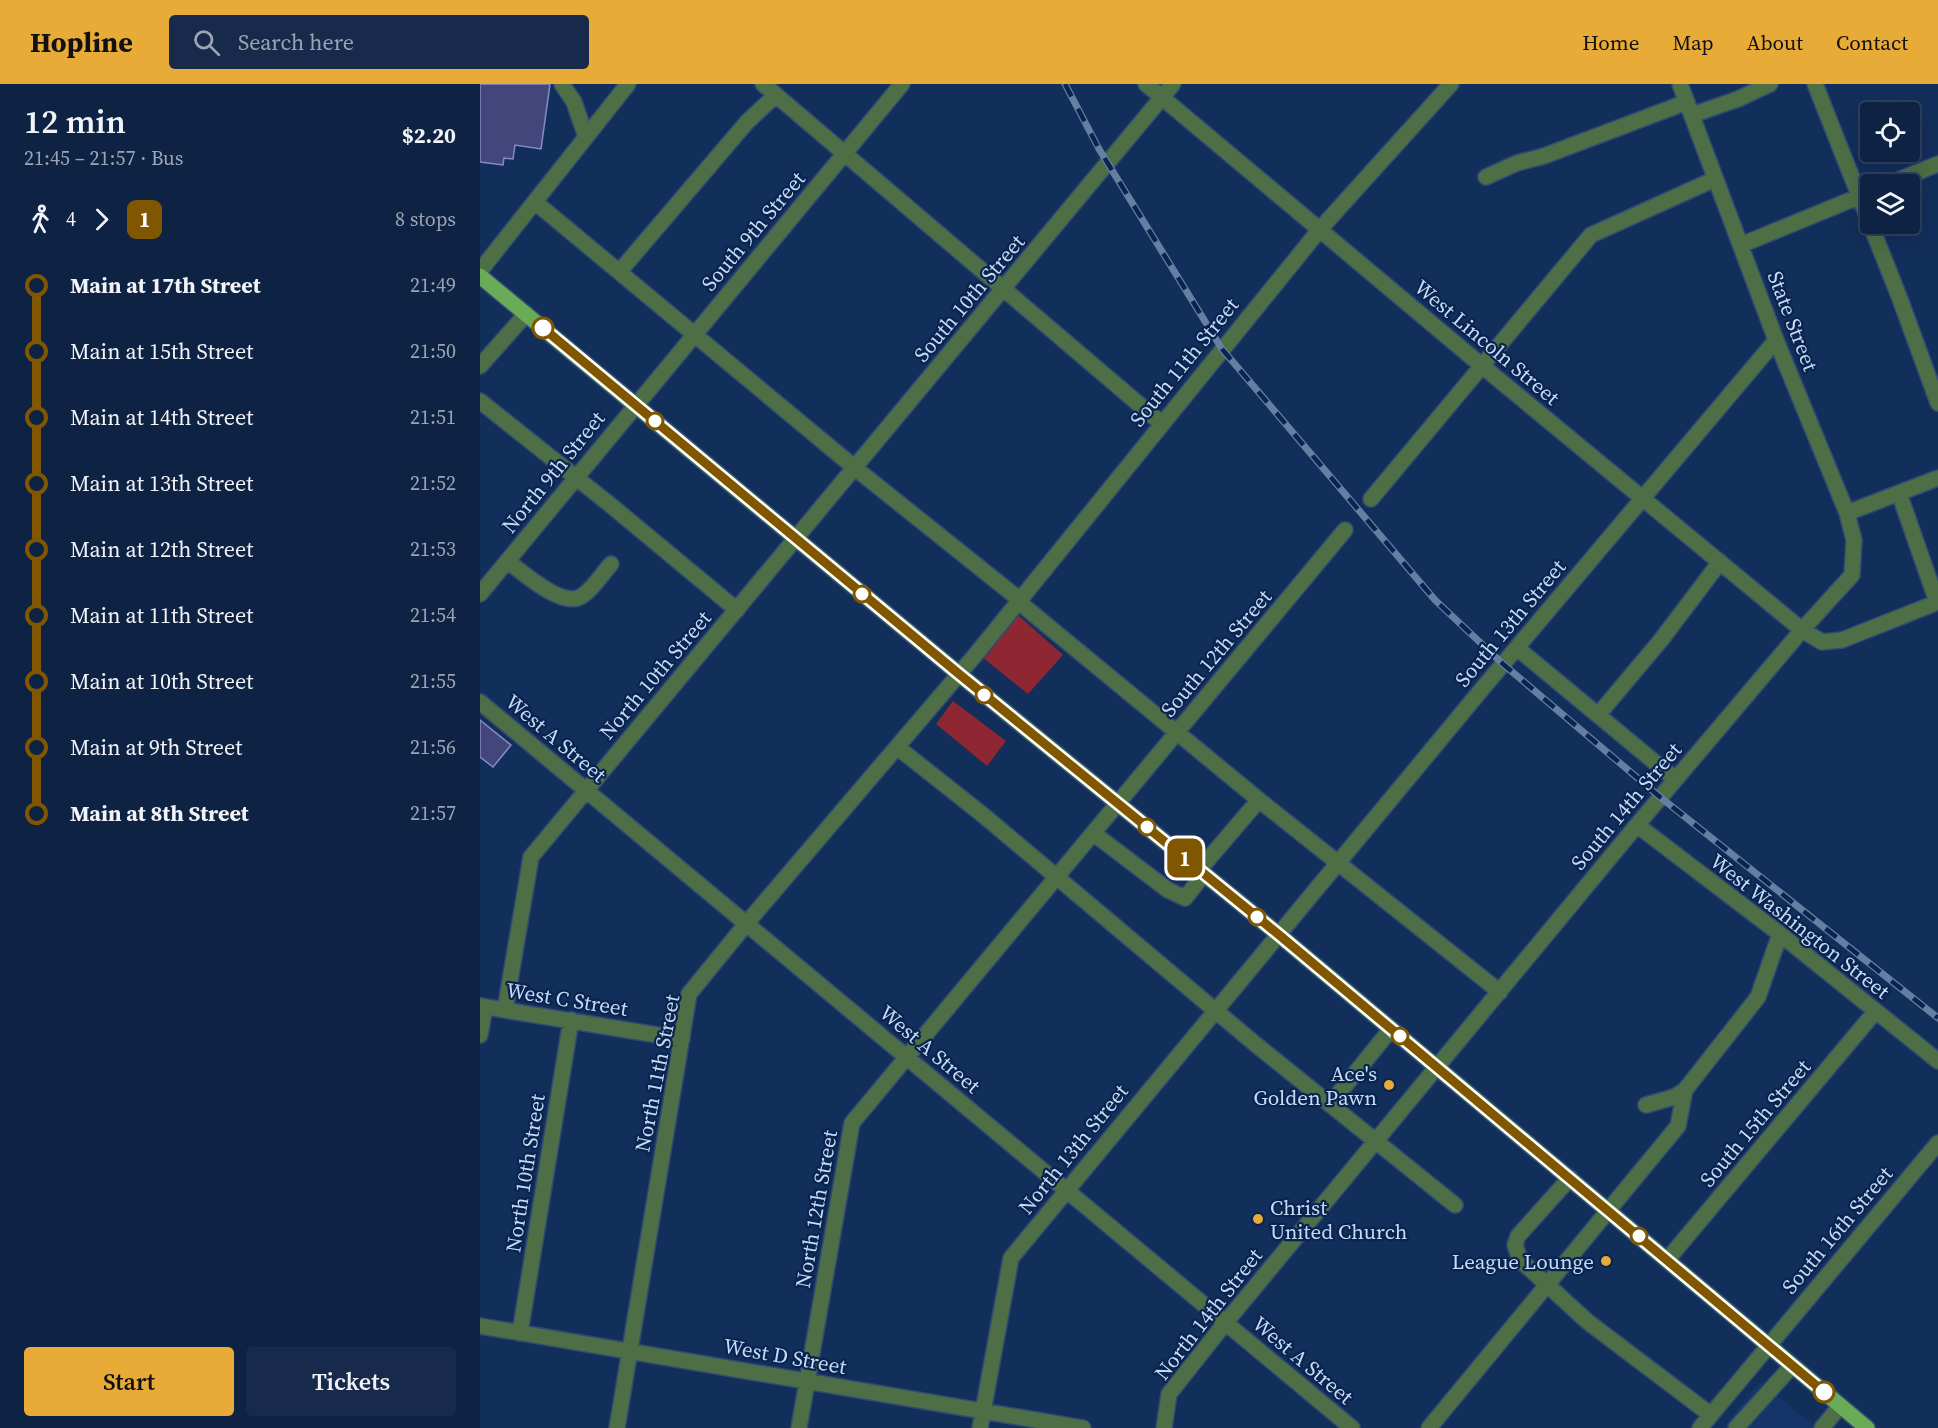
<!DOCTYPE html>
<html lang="en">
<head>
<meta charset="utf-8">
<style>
  body { margin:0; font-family:"Source Serif 4",serif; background:#172a4b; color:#f1f3f6; height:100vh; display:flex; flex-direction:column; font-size:22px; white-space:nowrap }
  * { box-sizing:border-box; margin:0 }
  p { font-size:20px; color:#9ba4b2 }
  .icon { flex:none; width:33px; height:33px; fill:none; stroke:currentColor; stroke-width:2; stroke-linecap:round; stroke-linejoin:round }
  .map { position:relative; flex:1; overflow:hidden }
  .details { display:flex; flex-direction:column; background:#0e2244; width:480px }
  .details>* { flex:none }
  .badge { padding:0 12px; border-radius:9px; font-size:21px; line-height:39px }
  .tools { position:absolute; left:1380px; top:18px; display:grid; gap:12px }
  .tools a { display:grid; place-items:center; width:60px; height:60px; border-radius:6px; background:#0e2244; box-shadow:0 6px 24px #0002,0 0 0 2px #2e3f5d; font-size:30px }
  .map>.badge { position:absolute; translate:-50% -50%; box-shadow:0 0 0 3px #fff }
  .legs { display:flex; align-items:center; gap:9px; height:66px; padding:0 24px; font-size:20px }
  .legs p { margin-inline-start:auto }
  .summary { display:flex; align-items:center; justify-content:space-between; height:102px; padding:0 24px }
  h1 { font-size:33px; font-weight:600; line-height:45px }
  .button { display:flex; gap:12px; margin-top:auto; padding:12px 24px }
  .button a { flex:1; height:69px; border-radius:6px; background:#e8ab37; color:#111; font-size:24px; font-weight:600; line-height:69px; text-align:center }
  .button a+a { background:#172a4b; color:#f1f3f6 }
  ul { padding:0 24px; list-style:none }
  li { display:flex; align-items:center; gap:21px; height:66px; font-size:22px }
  li i { display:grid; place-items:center; width:9px; height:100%; margin:0 8px; background:currentColor }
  li i::after { content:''; width:15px; height:15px; margin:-8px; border:4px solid; border-radius:50%; background:#0e2244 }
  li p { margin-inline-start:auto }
  li:first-child i { background:linear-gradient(#0000 50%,currentColor 0) }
  li:last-child i { background:linear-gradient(currentColor 50%,#0000 0) }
  header { display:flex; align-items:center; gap:36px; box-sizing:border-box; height:84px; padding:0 30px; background:#e8ab37; color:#111 }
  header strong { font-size:28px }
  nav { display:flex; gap:33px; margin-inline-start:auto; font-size:21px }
  .search { width:420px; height:54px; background:#172a4b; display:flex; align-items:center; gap:15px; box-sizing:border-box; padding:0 21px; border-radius:6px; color:#9ba4b2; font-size:22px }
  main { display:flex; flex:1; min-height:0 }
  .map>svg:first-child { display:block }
  .built { fill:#153568 }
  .green { fill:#8e2732 }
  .building { fill:#43467a; stroke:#868cc5; stroke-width:1.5 }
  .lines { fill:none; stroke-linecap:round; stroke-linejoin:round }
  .minor-casing { stroke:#2f4a73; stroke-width:18 }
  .major-casing { stroke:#2f4a73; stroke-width:18 }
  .minor { stroke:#4e6e46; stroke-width:15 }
  .major { stroke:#69ab57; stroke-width:15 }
  .rail-casing { stroke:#677ea3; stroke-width:7 }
  .rail { stroke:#08244f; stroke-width:4.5; stroke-dasharray:14; stroke-linecap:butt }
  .line-1-casing { stroke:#fff; stroke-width:14 }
  .line-1 { stroke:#815601; stroke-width:9 }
  .stop-1-dot { fill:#fff; stroke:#815601; stroke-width:3 }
  .poi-dot { fill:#e8ab37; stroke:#08244f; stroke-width:2 }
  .labels { text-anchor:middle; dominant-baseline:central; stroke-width:4.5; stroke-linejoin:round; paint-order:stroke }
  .street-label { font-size:21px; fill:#c8daf6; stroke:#08244f }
  .poi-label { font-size:21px; fill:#c8daf6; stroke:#08244f; text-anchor:end }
</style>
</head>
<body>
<header>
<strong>Hopline</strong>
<div class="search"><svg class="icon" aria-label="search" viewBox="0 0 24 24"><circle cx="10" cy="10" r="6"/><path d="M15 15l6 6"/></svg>Search here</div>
<nav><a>Home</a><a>Map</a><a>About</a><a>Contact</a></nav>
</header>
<main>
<section class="details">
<div class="summary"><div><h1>12 min</h1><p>21:45 – 21:57 · Bus</p></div><b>$2.20</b></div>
<div class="legs"><svg class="icon" aria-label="walk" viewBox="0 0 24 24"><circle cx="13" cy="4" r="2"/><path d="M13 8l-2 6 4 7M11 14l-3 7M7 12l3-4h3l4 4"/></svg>4<svg class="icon" aria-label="forward" viewBox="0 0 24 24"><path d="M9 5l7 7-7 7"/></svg><b class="badge" style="background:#815601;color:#fff">1</b><p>8 stops</p></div>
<ul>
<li><i style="color:#815601"></i><b>Main at 17th Street</b><p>21:49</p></li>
<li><i style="color:#815601"></i><span>Main at 15th Street</span><p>21:50</p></li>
<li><i style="color:#815601"></i><span>Main at 14th Street</span><p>21:51</p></li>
<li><i style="color:#815601"></i><span>Main at 13th Street</span><p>21:52</p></li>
<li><i style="color:#815601"></i><span>Main at 12th Street</span><p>21:53</p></li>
<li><i style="color:#815601"></i><span>Main at 11th Street</span><p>21:54</p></li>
<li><i style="color:#815601"></i><span>Main at 10th Street</span><p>21:55</p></li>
<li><i style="color:#815601"></i><span>Main at 9th Street</span><p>21:56</p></li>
<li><i style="color:#815601"></i><b>Main at 8th Street</b><p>21:57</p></li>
</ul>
<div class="button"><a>Start</a><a>Tickets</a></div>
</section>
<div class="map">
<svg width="1458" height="1344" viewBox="0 0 1458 1344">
  <rect width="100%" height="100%" fill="#122e5a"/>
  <path class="built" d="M1279,1298l59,46h-95z"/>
  <path class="green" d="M538,531l45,40 -35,39 -51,-41z
    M473,617l53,40 -19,25 -51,-42z"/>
  <path class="building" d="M0,0h70l-9,65 -26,-4 -2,14 -9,-1 -1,7 -23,-3z
    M0,636l31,25 -18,22 -13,-10z"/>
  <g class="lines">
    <g class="minor-casing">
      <path id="minor" d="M82,0l12,18 12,35
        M283,0l398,339
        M666,0l335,281 321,265 20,12 20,-2 96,-38
        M1335,0l85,215 38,104
        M1212,31l46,-16 32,-15
        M1006,93l31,-14 27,-7 143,-54
        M1408,100l50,-20
        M55,118l320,266 165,132 6,8 233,192 241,192
        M1261,161l129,-53
        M0,187l148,-187
        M140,187l127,-149 29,-27
        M0,282l46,-52
        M0,317l128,102 129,107
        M1419,409l38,109
        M891,415l220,-264 124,-56
        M1367,429l91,-35
        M27,477c16,11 55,48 75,35 11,-7 20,-22 29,-32
        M0,510l422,-510
        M1037,564l158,131
        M0,618l872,726
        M1118,631l63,-75 59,-78
        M417,663l86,68 271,228 201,162
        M1157,741l143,109 158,127
        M613,749l75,57 17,8 19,-24
        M719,786l60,-70
        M0,922l202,33
        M25,926l26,-153 642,-773
        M0,951l5,-28
        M851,1019l60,-74
        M1166,1021l28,-8 11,-7
        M1090,1094l-52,58 -3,9 5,15 68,62 123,93
        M1187,1176l208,-248
        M0,1242l603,102
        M40,1249l51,-313
        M137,1344l72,-434 57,-70 231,-271 344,-425 130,-144
        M319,1344l53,-305 493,-593
        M500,1344l31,-170 471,-569 294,-349
        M684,1344l5,-34 57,-72 411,-497 165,-195 50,-55 2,-35 -7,-27 -71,-173 -96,-256
        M949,1344l249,-302 7,-36 73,-93 22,-63
        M1220,1344l238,-285
        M1256,1344l56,-62
        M1342,1344l18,-22"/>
    </g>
    <g class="major-casing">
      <path id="major" d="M0,192l479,398 319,260 589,494"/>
    </g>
    <use href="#minor" class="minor"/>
    <use href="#major" class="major"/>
    <g class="rail-casing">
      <path id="rail" d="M585,0l34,65 123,200 213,251 68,64 157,133 278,221"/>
    </g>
    <use href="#rail" class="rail"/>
  </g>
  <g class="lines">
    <g class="line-1-casing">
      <path id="line-1" d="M63,244l416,346 319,260 546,458"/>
    </g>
    <use href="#line-1" class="line-1"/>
  </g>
  <g class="stop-1-dot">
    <circle cx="63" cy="244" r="10"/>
    <circle cx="175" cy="337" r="8"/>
    <circle cx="382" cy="510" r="8"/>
    <circle cx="504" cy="611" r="8"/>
    <circle cx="667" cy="743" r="8"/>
    <circle cx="777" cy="833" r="8"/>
    <circle cx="920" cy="952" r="8"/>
    <circle cx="1159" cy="1152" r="8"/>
    <circle cx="1344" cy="1308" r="10"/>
  </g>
  <g class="poi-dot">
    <circle cx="909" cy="1001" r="6"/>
    <circle cx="778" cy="1135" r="6"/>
    <circle cx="1126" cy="1177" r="6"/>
  </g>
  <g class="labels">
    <g class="street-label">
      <text transform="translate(273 147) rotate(-50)">South 9th Street</text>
      <text transform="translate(489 214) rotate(-50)">South 10th Street</text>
      <text transform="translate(1313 237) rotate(69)">State Street</text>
      <text transform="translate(1007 258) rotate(40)">West Lincoln Street</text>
      <text transform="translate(704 278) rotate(-51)">South 11th Street</text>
      <text transform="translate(73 388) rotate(-51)">North 9th Street</text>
      <text transform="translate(1030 539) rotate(-50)">South 13th Street</text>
      <text transform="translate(736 569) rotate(-50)">South 12th Street</text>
      <text transform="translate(175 591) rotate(-50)">North 10th Street</text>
      <text transform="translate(76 654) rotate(40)">West A Street</text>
      <text transform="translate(1146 722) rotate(-50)">South 14th Street</text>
      <text transform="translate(1320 842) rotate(38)">West Washington Street</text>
      <text transform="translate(87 915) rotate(9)">West C Street</text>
      <text transform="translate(450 965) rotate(40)">West A Street</text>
      <text transform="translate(177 989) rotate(-79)">North 11th Street</text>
      <text transform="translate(1275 1039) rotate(-50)">South 15th Street</text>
      <text transform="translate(593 1065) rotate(-51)">North 13th Street</text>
      <text transform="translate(45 1089) rotate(-81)">North 10th Street</text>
      <text transform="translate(336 1125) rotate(-80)">North 12th Street</text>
      <text transform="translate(1357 1146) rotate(-50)">South 16th Street</text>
      <text transform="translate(728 1230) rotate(-52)">North 14th Street</text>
      <text transform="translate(305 1272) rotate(10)">West D Street</text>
      <text transform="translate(823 1276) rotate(40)">West A Street</text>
    </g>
    <g class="poi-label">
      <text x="897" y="989">Ace's<tspan x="897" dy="24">Golden Pawn</tspan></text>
      <text x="790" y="1123" text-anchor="start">Christ<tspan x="790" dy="24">United Church</tspan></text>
      <text x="1114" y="1177">League Lounge</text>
    </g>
  </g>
</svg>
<div class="tools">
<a><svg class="icon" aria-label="locate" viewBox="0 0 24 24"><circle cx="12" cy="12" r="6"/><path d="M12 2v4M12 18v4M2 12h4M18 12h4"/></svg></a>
<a><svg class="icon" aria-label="layers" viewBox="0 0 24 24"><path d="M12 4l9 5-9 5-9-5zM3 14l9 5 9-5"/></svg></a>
</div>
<b class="badge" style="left:705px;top:774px;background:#815601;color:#fff">1</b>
</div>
</main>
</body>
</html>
